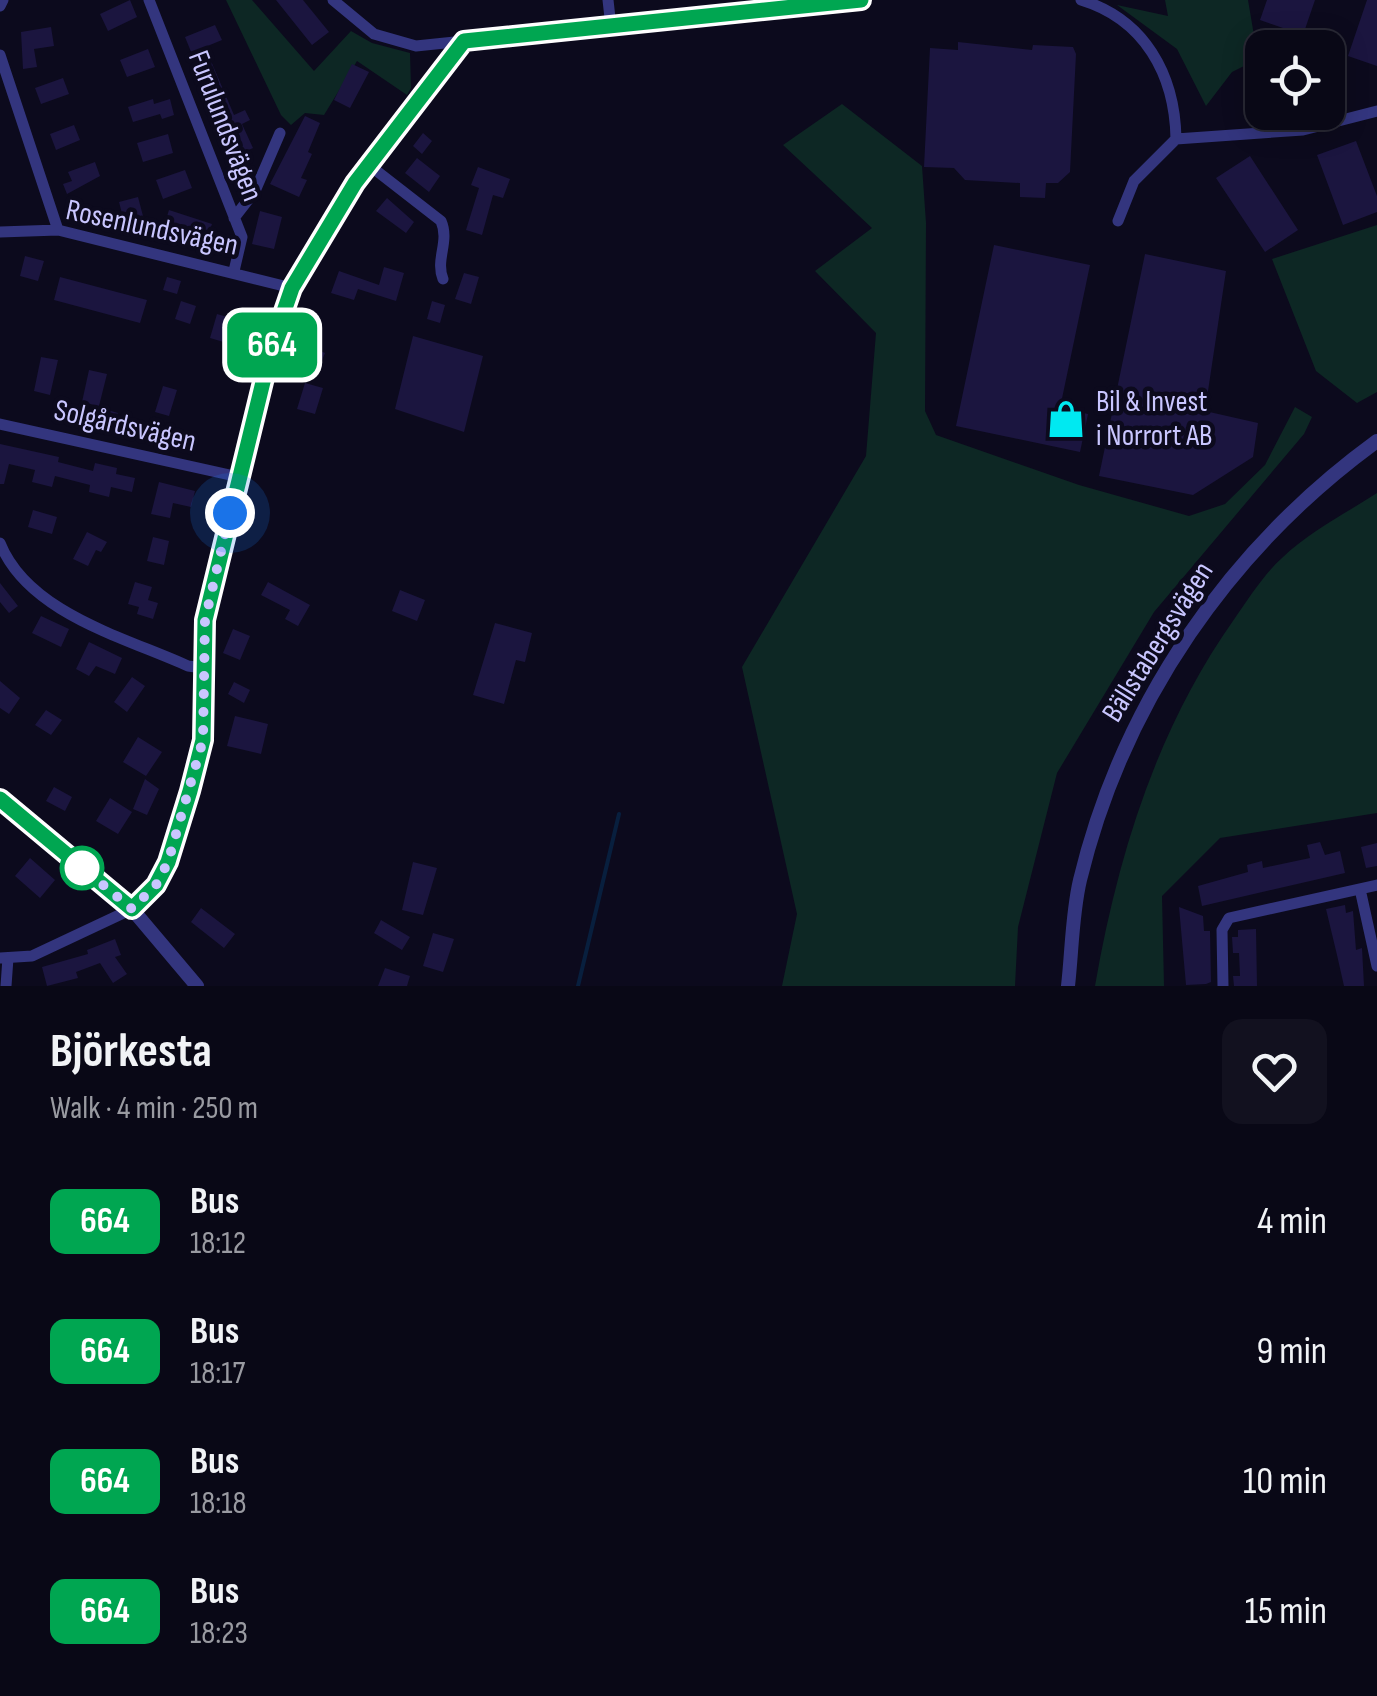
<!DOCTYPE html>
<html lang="en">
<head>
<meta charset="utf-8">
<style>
  body { margin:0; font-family:"Sofia Sans Condensed",sans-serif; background:#12111f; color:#f1f3f6; height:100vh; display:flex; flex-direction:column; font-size:38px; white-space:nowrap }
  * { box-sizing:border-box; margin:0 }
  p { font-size:32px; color:#999aa1 }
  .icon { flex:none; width:55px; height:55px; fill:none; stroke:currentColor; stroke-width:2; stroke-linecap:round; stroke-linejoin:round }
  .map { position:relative; height:986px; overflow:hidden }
  .side { display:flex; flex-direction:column; background:#090816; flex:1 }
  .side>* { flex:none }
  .badge { padding:0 20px; border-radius:15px; font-size:35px; line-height:65px }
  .buttons { position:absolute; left:1245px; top:30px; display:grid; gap:20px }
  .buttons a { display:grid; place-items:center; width:100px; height:100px; border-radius:20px; background:#090816; box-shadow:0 5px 25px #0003,0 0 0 2px #292935; font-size:50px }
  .you { position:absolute; width:50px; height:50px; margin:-25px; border:8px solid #fff; border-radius:50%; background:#1a73e8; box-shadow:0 0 0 15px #1a73e833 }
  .map>.badge { position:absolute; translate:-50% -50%; box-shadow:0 0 0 5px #fff }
  .round { display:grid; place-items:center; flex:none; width:105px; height:105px; border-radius:20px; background:#12111f }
  .summary { display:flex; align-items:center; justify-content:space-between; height:170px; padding:0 50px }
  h1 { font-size:48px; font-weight:700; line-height:75px }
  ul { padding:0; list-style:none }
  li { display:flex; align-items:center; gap:30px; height:130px; padding:0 50px }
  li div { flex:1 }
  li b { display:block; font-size:38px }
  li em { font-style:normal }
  li .badge { min-width:110px; font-weight:700; text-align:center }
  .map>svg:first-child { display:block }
  .green { fill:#0d2724 }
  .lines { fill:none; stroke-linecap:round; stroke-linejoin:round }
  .stream { stroke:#081f3e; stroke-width:4 }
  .building { fill:#1b153f }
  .minor { stroke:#33357e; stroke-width:11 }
  .tertiary { stroke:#33357e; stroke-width:14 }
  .line-casing { stroke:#fff; stroke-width:22 }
  .line { stroke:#00a651; stroke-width:15 }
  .walk { stroke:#c9c6ff; stroke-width:10; stroke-dasharray:0 18 }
  .stop-dot { fill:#fff; stroke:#00a651; stroke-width:5 }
  .labels { text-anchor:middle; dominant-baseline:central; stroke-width:9; stroke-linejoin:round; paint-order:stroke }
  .street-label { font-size:30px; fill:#c9c6ff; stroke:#0c0a1d }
  .poi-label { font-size:30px; fill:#c9c6ff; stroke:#0c0a1d; text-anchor:start }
</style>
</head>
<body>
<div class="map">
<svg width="1377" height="986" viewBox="0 0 1377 986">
  <rect width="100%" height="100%" fill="#0c0a1d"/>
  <path class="green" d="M226,0h26l62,71 37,-40 21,12 38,10 1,35 -4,7 -50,-34 -33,54 -19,-2 -14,12 -10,-10z
    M1165,0h83l10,59 -26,13 -26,34 -29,-57 -60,-44 51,11z
    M842,104l80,62 4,57 -1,188 11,24 143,50 110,31 36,-12 40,-39 30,-58 17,10 -8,17 -150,178 -97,161 -39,154 -3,59h-233l15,-72 -55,-247 124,-211 10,-123 -61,-62 57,-43 -89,-83z
    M1377,225v167l-20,11 -41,-32 -44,-112z
    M1377,493v320l-157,25 -58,58 2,90h-69c23,-132 62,-258 140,-368 14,-20 29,-44 47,-60 28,-27 63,-44 95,-65z"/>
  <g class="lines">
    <path class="stream" d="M578,986l41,-172"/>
  </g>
  <path class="building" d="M130,0l7,17 -29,14 -8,-17z
    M276,0h27l26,32 -17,13z
    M1267,0h48l-12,35 -43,-15z
    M1367,0h10v66l-29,-10z
    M215,25l7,15 -17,7 29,68 11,-5 5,10 -8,4 11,24 -19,9 -41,-86 5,-2 -13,-32z
    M51,27l3,19 -20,3 3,18 -14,2 -2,-37z
    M958,42l74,8 1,-5 40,2 3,7 -6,118 -12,11h-12l-1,15 -25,-1v-14l-55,-3 -11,-12 -30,-1 6,-119 28,2z
    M148,49l7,18 -28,10 -7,-17z
    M352,64l17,8 -19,36 -16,-8z
    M63,78l6,16 -28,10 -6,-16z
    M153,99l1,5 16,-5 4,16 -12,4 -2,-5 -27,8 -5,-15z
    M305,116l15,7 -12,29 4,2 -11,24 6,2 -8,17 -29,-13z
    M74,125l6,15 -24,10 -6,-16z
    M423,133l9,8 -10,13 -9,-8z
    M168,134l5,19 -30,9 -6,-19z
    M1356,141l21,55v16l-34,13 -26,-70z
    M1250,156l48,74 -33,22 -49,-74z
    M417,158l23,18 -11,16 -24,-19z
    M95,162l5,14 -33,18 -4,-10 9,-3 -4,-9z
    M478,167l32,12 -7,19 -10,-3 -11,40 -16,-5 13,-42 -8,-3z
    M185,170l7,18 -29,11 -7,-19z
    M138,197l5,19 -19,5 -5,-19z
    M387,198l27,24 -8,11 -30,-22z
    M169,210l43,14 -7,19 -42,-14z
    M260,211l22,6 -8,32 -22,-5z
    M994,245l96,20 -30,143 28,6 -8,38 -124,-26z
    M1145,254l81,17 -21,140 53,12 -5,34 -60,38 -94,-19z
    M25,256l19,5 -6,20 -18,-5z
    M384,267l20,6 -8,28 -38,-12 -4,11 -23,-7 8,-22 40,14z
    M464,273l15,4 -8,27 -16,-5z
    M60,277l87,23 -7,23 -86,-23z
    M167,277l14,4 -4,13 -14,-4z
    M181,301l15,5 -6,18 -15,-5z
    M432,301l13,4 -5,18 -13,-4z
    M217,314l17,5 -7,24 -17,-5z
    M413,336l70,20 -19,76 -69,-23z
    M302,343l23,10 -5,12 -10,-4 -6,21 -18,-6z
    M41,357l17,3 -8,35 -16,-4z
    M89,370l18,4 -8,32 -17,-4z
    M305,383l18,5 -8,26 -18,-5z
    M163,386l14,4 -8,26 -14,-4z
    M104,409l14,4 -4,13 -14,-4z
    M0,444l59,13 -1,5 35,9 2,-8 22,5 -1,6 19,4 -3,14 -21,-5 -2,10 -20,-5 1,-7 -35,-9 -3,11 -20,-5 3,-12 -26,-6 -5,20h-4z
    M159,482l36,9 -4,16 -18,-4 -3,15 -19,-4z
    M33,510l24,7 -5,17 -24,-7z
    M87,532l20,10 -6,10 -5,-2 -8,16 -15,-7z
    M153,537l16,4 -5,24 -17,-4z
    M135,582l17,5 -4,13 10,3 -5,16 -16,-5 2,-7 -11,-3z
    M268,582l42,23 -12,21 -13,-7 5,-9 -29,-15z
    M0,583l18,23 -9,7 -9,-11z
    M400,590l25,10 -8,21 -25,-10z
    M41,616l28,13 -8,18 -29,-14z
    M495,623l37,10 -7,29 -9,-2 -12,44 -31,-9z
    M233,629l17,7 -10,24 -17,-7z
    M89,642l33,16 -7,16 -19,-8 -7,10 -13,-7z
    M132,677l13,9 -18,26 -13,-10z
    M0,681l20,17 -11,16 -9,-6z
    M234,682l16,8 -6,13 -16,-9z
    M46,710l16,10 -11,15 -16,-10z
    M235,716l33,8 -7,30 -34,-8z
    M138,737l24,15 -16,24 -23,-14z
    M145,779l14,10 -12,26 -14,-6z
    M54,787l18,10 -7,14 -19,-10z
    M110,798l22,14 -14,22 -22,-13z
    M1320,842l5,13 15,-4 5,22 -143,33 -4,-20 50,-14 -1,-7 15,-4 1,7 47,-10 -3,-13z
    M1377,843v23l-11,2 -5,-21z
    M30,858l25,22 -15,18 -25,-22z
    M413,862l24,6 -14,47 -21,-5z
    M1345,905l1,8 7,-2 3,39 6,-2 2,38h-20l-7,-31 -11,-46z
    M1179,907l24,9 1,15h6l1,51 -5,2 -20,1z
    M201,908l34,26 -11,14 -33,-26z
    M381,920l29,17 -8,13 -28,-17z
    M1256,929l1,57h-23l-1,-10h7l-1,-23h-6l-1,-16h6v-7z
    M433,933l21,6 -11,33 -20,-6z
    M115,939l6,16 -6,2 12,17 -14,9 -13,-20 -24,9 2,6 -31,8 -5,-19 46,-13 -1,-4z
    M385,968l25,8 -3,10h-29z"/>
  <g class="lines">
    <path class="minor" d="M149,0l93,237 -8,34
      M333,0l41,34 42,12 444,-46
      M608,0l3,27
      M1081,0c63,19 94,74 95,139
      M0,6l3,-6
      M0,55l58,175
      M369,165l72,56c9,21 -6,38 2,58
      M234,218l21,-27 25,-58
      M1118,221l16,-40 42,-42 127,-9 74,-19
      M0,232l58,-2 234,58
      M0,424l239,53
      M0,543c28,70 124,94 188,123l15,2
      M1360,889l17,77
      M0,958l32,-2 100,-47 24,-24 12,-22 35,-123 2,-120 66,-271 21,-61 63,-105 108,-142
      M6,986l2,-28
      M1223,986l-1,-56 7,-12 148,-33"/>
    <path class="tertiary" d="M0,799l132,110 65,77
      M1068,986c4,-35 4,-72 12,-106 43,-178 150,-332 297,-439"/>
  </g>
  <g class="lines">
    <g class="line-casing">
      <path id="line" d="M0,799l132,110 24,-24 12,-23 22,-71 13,-51 2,-120 66,-271 21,-61 63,-105 109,-142 397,-41"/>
    </g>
    <use href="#line" class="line"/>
    <path class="walk" d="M82,868l-3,-3 53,44 24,-24 12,-23 35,-122 2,-120 25,-107"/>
  </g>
  <defs>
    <g id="shop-bare" transform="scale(3)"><path d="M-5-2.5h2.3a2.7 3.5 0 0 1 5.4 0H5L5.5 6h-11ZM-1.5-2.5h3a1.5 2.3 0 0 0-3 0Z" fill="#00e9f1" stroke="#0c0a1d" stroke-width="2.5" paint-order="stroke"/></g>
  </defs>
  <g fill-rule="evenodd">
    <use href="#shop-bare" x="1066" y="419"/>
  </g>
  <circle class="stop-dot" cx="82" cy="868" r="20"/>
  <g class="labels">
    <g class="street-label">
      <text transform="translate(225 126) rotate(69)">Furulundsvägen</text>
      <text transform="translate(152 228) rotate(12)">Rosenlundsvägen</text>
      <text transform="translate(125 426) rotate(13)">Solgårdsvägen</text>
      <text transform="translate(1158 642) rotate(-58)">Bällstabergsvägen</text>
    </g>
    <g class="poi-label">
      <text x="1096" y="402">Bil &amp; Invest<tspan x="1096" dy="34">i Norrort AB</tspan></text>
    </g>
  </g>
</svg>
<div class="buttons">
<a><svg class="icon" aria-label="locate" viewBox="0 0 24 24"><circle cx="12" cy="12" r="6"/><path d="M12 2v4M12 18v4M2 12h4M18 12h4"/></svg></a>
</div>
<div class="you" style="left:230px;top:513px"></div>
<b class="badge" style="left:272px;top:345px;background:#00a651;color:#fff">664</b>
</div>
<section class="side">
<div class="summary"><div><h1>Björkesta</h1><p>Walk · 4 min · 250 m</p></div><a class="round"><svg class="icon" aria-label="heart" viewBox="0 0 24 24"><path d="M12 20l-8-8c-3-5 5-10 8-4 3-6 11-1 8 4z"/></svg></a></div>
<ul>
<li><span class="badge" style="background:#00a651;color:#fff">664</span><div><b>Bus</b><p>18:12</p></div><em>4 min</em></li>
<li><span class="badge" style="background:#00a651;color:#fff">664</span><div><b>Bus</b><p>18:17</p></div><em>9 min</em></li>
<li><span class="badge" style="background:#00a651;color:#fff">664</span><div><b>Bus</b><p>18:18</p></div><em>10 min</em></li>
<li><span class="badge" style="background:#00a651;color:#fff">664</span><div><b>Bus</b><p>18:23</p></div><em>15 min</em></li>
</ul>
</section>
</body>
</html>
